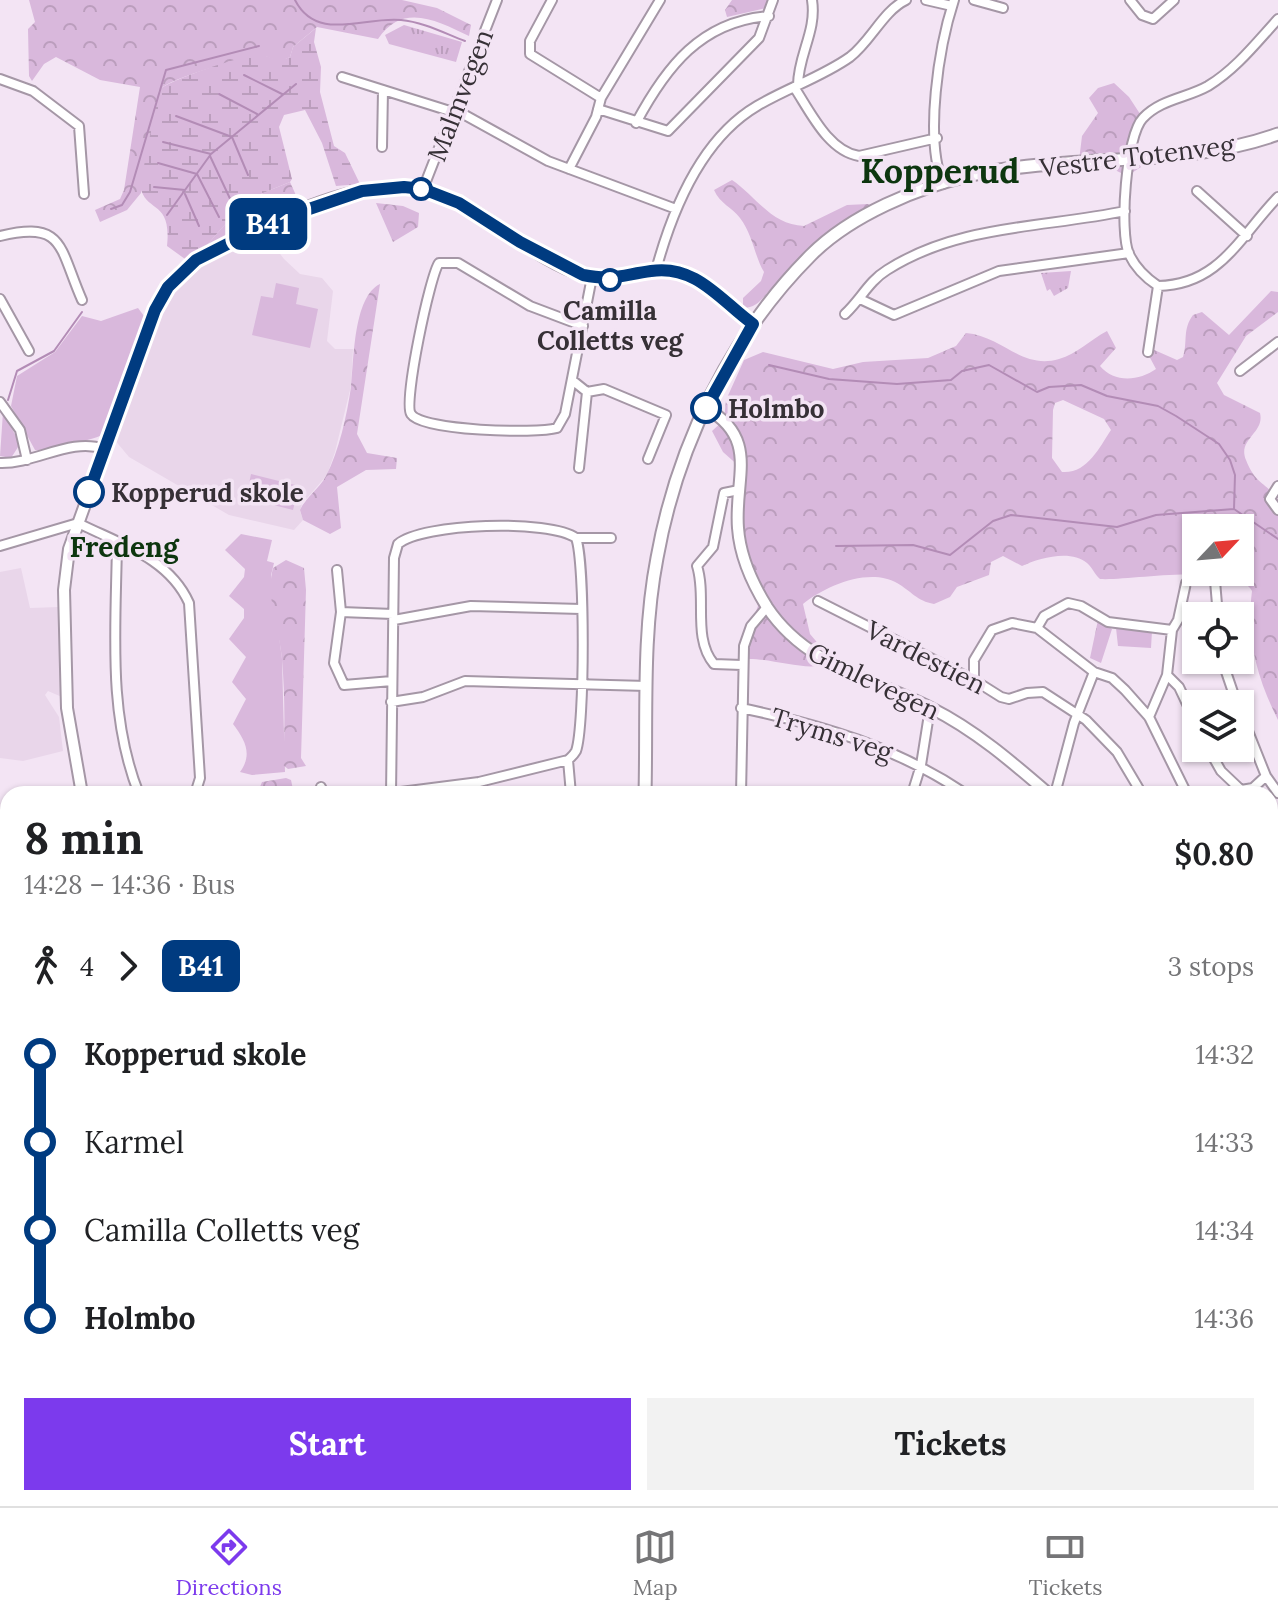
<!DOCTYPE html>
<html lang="en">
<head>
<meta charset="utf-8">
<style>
  body { margin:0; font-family:Lora,serif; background:#f2f2f2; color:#202124; height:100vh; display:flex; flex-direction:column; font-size:30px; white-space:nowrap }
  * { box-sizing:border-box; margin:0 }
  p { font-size:26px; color:#757577 }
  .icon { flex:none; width:44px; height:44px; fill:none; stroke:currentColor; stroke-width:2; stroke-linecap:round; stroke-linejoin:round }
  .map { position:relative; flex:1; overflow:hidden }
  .sheet { position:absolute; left:0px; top:786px; width:1278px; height:720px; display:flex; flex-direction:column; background:#fff; border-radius:24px 24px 0 0; box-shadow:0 2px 6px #0004 }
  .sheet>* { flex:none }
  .badge { padding:0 16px; border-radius:12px; font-size:28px; line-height:52px }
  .needle { width:52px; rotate:64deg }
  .tools { position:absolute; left:1182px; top:514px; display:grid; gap:16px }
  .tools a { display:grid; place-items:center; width:72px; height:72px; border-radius:0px; background:#fff; box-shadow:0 2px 6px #0004; font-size:40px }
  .map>.badge { position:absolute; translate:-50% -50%; box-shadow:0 0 0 4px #fff }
  .legs { display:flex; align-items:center; gap:12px; height:88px; padding:0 24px; font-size:26px }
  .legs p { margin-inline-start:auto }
  .head { display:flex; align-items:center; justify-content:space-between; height:136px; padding:0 24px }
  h1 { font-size:44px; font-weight:700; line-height:60px }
  .cta { display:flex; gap:16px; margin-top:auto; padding:16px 24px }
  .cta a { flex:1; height:92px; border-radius:0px; background:#7c3aed; color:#fff; font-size:32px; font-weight:700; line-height:92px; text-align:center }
  .cta a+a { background:#f2f2f2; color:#202124 }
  ul { padding:0 24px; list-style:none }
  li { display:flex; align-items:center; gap:28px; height:88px; font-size:30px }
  li i { display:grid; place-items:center; width:12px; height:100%; margin:0 10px; background:currentColor }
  li i::after { content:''; width:20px; height:20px; margin:-10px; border:6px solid; border-radius:50%; background:#fff }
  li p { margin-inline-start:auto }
  li:first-child i { background:linear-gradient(#0000 50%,currentColor 0) }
  li:last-child i { background:linear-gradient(currentColor 50%,#0000 0) }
  .menu { display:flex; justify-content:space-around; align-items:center; height:112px; border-top:2px solid #e0e0e0; background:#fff; font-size:22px; color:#757577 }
  .menu a { display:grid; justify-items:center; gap:4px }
  .menu .active { color:#7c3aed }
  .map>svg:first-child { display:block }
  .built { fill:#e9d6ea }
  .green { fill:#d9b8dc }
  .forest { fill:url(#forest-crowns); fill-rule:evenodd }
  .wetland { fill:url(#wetland-marsh) }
  .park { fill:url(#park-tufts) }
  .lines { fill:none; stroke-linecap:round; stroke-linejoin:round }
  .stream { stroke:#b38cb6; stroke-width:2 }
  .minor-casing { stroke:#a597a6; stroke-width:12 }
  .tertiary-casing { stroke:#a597a6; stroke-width:14 }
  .secondary-casing { stroke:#a597a6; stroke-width:15 }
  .minor { stroke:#fff; stroke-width:8 }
  .tertiary { stroke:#fff; stroke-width:10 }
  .secondary { stroke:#fff; stroke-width:11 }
  .line-1-casing { stroke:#fff; stroke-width:18 }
  .line-1 { stroke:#003b80; stroke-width:12 }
  .stop-1-dot { fill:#fff; stroke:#003b80; stroke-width:4 }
  .labels { text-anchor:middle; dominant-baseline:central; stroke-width:7; stroke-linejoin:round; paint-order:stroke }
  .street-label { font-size:26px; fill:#363036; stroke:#f3e4f4 }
  .stop-label { font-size:26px; font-weight:bold; fill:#363036; stroke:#f3e4f4; text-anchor:start }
  .neighbourhood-label { font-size:28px; font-weight:bold; fill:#0d360f; stroke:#f3e4f4 }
  .district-label { font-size:34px; font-weight:bold; fill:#0d360f; stroke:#f3e4f4 }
</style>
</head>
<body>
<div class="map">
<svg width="1278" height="1506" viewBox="0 0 1278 1506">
  <defs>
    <pattern id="forest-crowns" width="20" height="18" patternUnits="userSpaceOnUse" patternTransform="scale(2)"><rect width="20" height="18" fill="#d9b8dc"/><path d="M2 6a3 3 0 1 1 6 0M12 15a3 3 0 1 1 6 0" fill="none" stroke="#bb9ebd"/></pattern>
    <pattern id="wetland-marsh" width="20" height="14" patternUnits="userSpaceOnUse" patternTransform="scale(2)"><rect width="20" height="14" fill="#d9b8dc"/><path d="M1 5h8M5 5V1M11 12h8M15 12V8" fill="none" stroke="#bb9ebd"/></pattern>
    <pattern id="park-tufts" width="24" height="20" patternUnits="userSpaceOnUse" patternTransform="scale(2)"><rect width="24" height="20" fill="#d9b8dc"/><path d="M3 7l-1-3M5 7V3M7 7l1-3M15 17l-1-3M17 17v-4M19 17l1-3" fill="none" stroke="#bb9ebd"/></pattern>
  </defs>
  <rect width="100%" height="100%" fill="#f3e4f4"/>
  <path class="built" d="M264,233l20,26 16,15 22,4 11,13 -6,50 8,8h18l-2,37 -16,66 -8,23 -25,29 -2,7 3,9 -9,10 -65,-15 -100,-58 -15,-18 51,-136 21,-29 40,-27z
    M21,568l9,40 29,-1 3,59v31l-14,-6 -3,4 14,22 4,34 -40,10 -23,-3v-186z
    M1278,1354v89l-8,-1v-67z"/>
  <path class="green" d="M276,283l23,5 -3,16 22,5 -8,39 -58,-13 9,-39 12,2z
    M138,308l6,8 -4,21 -36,97c-6,5 -60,17 -69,16l-24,-44 6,-30 38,-24 27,-36 19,5z
    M3,412l17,32 -9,14 -11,-2z
    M251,474l48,12 -6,24 -47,-12z
    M241,534l31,6 -5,21 7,2 -3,12 11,84 3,113 -33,3 -12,-3c13,-18 5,-32 -7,-48l13,-25 -14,-17 14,-25 -17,-18 15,-21v-9l-15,-13 15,-19 1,-8 -20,-19z
    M1116,628l36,3 -1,17 -33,-2z
    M8,1142v89h-8v-83z
    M8,1455v43h52l-6,8h-54v-40z"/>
  <path class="forest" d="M29,0h373l35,8 34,17 -2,11c-32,-15 -66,-34 -91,3l-61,-12 -24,20 -3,10 -9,4c-6,0 -13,-5 -18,-5 -17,0 -93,22 -104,34l-18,103 -14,17 -27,12 -5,-12 25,-11 4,-9 16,-103 -40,-7 -44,-23 -12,7 -12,17 -3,-5 -1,-47 7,-7z
    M732,0h37l-3,8 -39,9 -2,-7z
    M1114,83l15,14 15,23 -8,17 5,30 -14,9 -18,-9 -31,2 4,-33 16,-23 -9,-15 9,-10z
    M732,180c24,16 39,45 72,46l43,-21 21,-1 5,4c-44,22 -66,45 -100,79 -10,9 -14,21 -30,21v-10l18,-17 3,-9c-10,-17 -11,-37 -24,-54 -8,-11 -20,-14 -26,-28z
    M290,182l9,20 -92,44c1,-3 36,-42 42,-46 12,-7 27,-12 41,-18z
    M376,203l27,3 16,7 -1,14 -25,15z
    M380,284l-23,150 10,19 30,5 -1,11 -30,1 -29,17 4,41 -11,6 -27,-14 -3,-10c6,-13 19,-21 26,-34 13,-25 21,-61 25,-89 3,-26 2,-90 29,-103z
    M1271,291l7,1v20l-32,24 -29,47 7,12 36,18c5,20 -23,26 -14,47 10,26 22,23 32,40v220c-21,-42 -32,-82 -26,-129 -16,-30 -120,-10 -152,-12 -6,-5 -7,-11 -13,-16 -16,-14 -48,-5 -65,3l-19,-10 -12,6 -2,13 -32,12 -7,10 -16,7c-17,-3 -23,-13 -37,-21 -28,-16 -72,3 -94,21l7,30 17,20 -3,10c-15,8 -54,-6 -77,-5l-7,-6 18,-47 -24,-72 7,-66 -18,-16 -11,-21 12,-11 2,-20 18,-40 19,-8 70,17 30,-7 65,-4 28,-12 10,-13c36,3 56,37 93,26 18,-5 31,-19 48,-28l9,17 -16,18c14,17 39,15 56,3l-8,-15 4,-5 25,11 6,-3c5,-16 -1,-27 10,-42l9,-3 27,23zM1063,400l41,19 7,11c-12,18 -24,44 -49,42l-10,-14 1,-48 2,-7zM1196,528h44v44h-44z
    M286,560l18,8 2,22 -5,168 5,8 -18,3 -5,-4c2,-34 2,-70 -1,-105 -2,-30 -17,-62 -9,-92z
    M286,778l5,2 3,14h-37l5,-12z
    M0,1083l8,12v47l-8,6z
    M0,1231h8v129l-8,-13z
    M319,1498h97l1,8 -99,-2z"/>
  <path class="wetland" d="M316,28l-2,14 7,25 -1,25 14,54 11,7 15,31 -24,2 -14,-43 -17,-33 -21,5 -5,12 13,52 -2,3c-14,6 -29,11 -41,18 -5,3 -41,43 -42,46l-22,13 -18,-13c5,-47 -21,-32 -27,-60l19,-96c10,-10 80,-33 95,-35 15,-2 21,9 36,2l3,-10z"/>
  <path class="park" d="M404,25l58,17 -6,20 -67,-18 -4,-9z
    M1071,271l-3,17 -14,8 -4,-7 -3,2 -6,-18z
    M1098,620l14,9 -11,34 -11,-5z"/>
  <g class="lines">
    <path class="stream" d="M295,0c22,43 69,16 106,20 22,2 43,13 64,21
      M244,75l38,19
      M219,94l38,20
      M176,116l56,21 16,38
      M163,142l48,12
      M210,156l23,49
      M158,163l39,11 22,43
      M154,187l31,3
      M185,194l14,32
      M111,209l11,-4 8,-13 36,-122 93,-24
      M167,215l44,-61 85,-70
      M769,365l60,14 68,5 54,-4 11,-9 27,-6 48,27 12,-5 32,-2 26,11 51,10 18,10 43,28 11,16 5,15 -1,34
      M8,400l9,-29 37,-20 28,-39
      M836,546l77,-1 37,10 43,-34 18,-6 106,12 39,-12 78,-6 44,30
      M187,1498l4,8"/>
    <g class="minor-casing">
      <path id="minor" d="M552,0l-22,41v13l71,44
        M926,0l26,6
        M974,0l29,8
        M1130,0l12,15 11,4 21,-19
        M342,77l111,35
        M0,79l33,12 46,35 5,68
        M798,85c0,-30 19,-54 14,-85
        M794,87c16,24 34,64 65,69l78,-18
        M454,109l94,52 128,48
        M598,109l70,22 91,-93 14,-38
        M636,123c30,-56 65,-102 133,-107
        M382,147l1,-57
        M569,169l27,-52 5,-19 59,-98
        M943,184c-19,-46 -4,-138 11,-184
        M423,189l74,-189
        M1197,191l50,45
        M0,236c65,-16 59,12 82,64
        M656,270c16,-59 45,-131 101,-164 30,-18 65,-29 93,-49 21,-16 33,-46 56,-57
        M1158,286c62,-1 82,-50 120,-89
        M0,299l29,52
        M860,299l34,16 105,-44 130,-18
        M845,314c16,-15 24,-33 42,-44 72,-46 158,-42 238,-59
        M583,326l-53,-20 -72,-43h-19c-9,12 -36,140 -28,151 11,17 125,20 146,14l8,-14 27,-137
        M1148,352l10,-66c-12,-8 -23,-19 -29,-32 -10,-22 -3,-119 14,-136 18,-19 44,-20 65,-32 28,-17 48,-43 70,-67
        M1240,371l38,-29
        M572,380l15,12 17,-3 62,26 -18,44
        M0,402l20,28 7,30
        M0,463c35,1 71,-26 104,-14
        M579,468l8,-76
        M1278,486l-8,13 8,11
        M739,490l-15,3 -11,54 -16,19c10,31 -5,72 17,98l28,1
        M117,542c-1,85 -10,172 22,252
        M0,546l78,-23c42,21 91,35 111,80l11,175 -5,16
        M337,570l4,42
        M818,601l156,79 27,17 8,2 18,-6 16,-1 43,28 31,32 25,42
        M394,620l77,-14 110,3
        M1037,628l7,-12 24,-13 13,3 27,16 64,8
        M1222,660l15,44
        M1167,675l12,12 17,36
        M974,680v-20l18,-30 20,-7 25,5 57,44 18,6 13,12 24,27 38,77
        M392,681l-48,4 -10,-22 7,-51 52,2
        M391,702l32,-5 42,-16 182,5
        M741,708c82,17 155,39 225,86
        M1240,711l26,65 12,17
        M1149,717l18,-42 5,-45 6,-10 8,-37 8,-7 14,-2 7,7 3,35
        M1208,748l13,23 20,19 12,-2 13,-12
        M568,760c4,-4 5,-4 8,-9 9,-25 9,-190 0,-213h35
        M568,760l3,34
        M321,787l3,7
        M385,794l94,-12 89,-22
        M391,794l3,-236 4,-14c24,-21 152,-25 178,-6
        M741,794l3,-148 7,-20 16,-19
        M912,794l9,-29 9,-57
        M1055,794l19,-71 20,-51
        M1270,925l8,2
        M1272,979l2,65 4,20
        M0,1067l8,10
        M1270,1068l7,8 1,46
        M1270,1191l8,-11
        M1270,1445l8,2
        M244,1498l7,8
        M1122,1498l25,8
        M479,1506l1,-8
        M1164,1506l5,-8"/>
    </g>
    <g class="tertiary-casing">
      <path id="tertiary" d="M706,408c54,31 28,70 32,120 2,28 14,55 29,79 39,59 105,71 164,101 44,22 81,54 118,86
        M82,794l-15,-86 -3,-118 5,-41 86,-239c7,-15 16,-28 28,-40 19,-18 44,-27 68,-38 58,-27 127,-60 191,-37 51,19 90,65 143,81 23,7 42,-1 65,-5 46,-7 71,29 103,53
        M1270,1272l8,9
        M114,1498l4,8"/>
    </g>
    <g class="secondary-casing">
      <path id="secondary" d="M645,794c2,-78 -3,-159 12,-236 20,-112 73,-222 154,-303 40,-40 107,-68 161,-80 100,-22 209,-6 306,-41
        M585,1506l2,-8"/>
    </g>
    <use href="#minor" class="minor"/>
    <use href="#tertiary" class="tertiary"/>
    <use href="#secondary" class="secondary"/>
  </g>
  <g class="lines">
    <g class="line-1-casing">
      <path id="line-1" d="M89,492l66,-182 13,-23 28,-27 75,-38 91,-31 42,-4 19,2 36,14 61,39 63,33c31,6 39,0 68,-4 45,-7 70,30 102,53l-47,84"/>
    </g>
    <use href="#line-1" class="line-1"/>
  </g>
  <g class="stop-1-dot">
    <circle cx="421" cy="189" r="10"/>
    <circle cx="610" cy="280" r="10"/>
    <circle cx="706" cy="408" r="14"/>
    <circle cx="89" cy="492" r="14"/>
  </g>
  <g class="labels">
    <g class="street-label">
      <text transform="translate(460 95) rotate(-69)">Malmvegen</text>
      <text transform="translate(1137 156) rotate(-7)">Vestre Totenveg</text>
      <text transform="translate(926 657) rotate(27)">Vardestien</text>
      <text transform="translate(874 681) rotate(26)">Gimlevegen</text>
      <text transform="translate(832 734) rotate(17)">Tryms veg</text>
    </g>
    <g class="stop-label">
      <text x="610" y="310" text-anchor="middle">Camilla<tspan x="610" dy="30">Colletts veg</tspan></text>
      <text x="728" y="408">Holmbo</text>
      <text x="111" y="492">Kopperud skole</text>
    </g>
    <g class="neighbourhood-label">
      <text x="124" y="547">Fredeng</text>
    </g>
    <g class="district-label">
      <text x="940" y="170">Kopperud</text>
    </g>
  </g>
</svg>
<div class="tools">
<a><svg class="needle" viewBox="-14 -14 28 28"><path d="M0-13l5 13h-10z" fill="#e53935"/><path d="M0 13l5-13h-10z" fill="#757577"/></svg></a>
<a><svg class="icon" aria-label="locate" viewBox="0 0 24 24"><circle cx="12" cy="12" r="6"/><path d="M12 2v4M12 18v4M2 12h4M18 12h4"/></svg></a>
<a><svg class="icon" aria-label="layers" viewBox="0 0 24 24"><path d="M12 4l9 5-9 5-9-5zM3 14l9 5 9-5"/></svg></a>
</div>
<b class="badge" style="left:268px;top:224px;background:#003b80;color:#fff">B41</b>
<section class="sheet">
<div class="head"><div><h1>8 min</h1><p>14:28 – 14:36 · Bus</p></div><b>$0.80</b></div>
<div class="legs"><svg class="icon" aria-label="walk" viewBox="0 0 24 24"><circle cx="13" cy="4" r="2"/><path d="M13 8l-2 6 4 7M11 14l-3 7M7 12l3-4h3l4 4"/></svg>4<svg class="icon" aria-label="forward" viewBox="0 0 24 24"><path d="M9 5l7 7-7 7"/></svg><b class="badge" style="background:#003b80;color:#fff">B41</b><p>3 stops</p></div>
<ul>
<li><i style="color:#003b80"></i><b>Kopperud skole</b><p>14:32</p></li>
<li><i style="color:#003b80"></i><span>Karmel</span><p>14:33</p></li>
<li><i style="color:#003b80"></i><span>Camilla Colletts veg</span><p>14:34</p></li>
<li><i style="color:#003b80"></i><b>Holmbo</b><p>14:36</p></li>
</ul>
<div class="cta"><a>Start</a><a>Tickets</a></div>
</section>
</div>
<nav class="menu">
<a class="active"><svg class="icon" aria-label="directions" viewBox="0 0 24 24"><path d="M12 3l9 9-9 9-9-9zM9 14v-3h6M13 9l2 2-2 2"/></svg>Directions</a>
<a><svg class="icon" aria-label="map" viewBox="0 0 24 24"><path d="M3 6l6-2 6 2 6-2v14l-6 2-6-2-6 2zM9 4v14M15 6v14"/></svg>Map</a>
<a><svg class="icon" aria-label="tickets" viewBox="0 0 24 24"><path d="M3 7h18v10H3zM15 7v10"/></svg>Tickets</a>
</nav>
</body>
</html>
